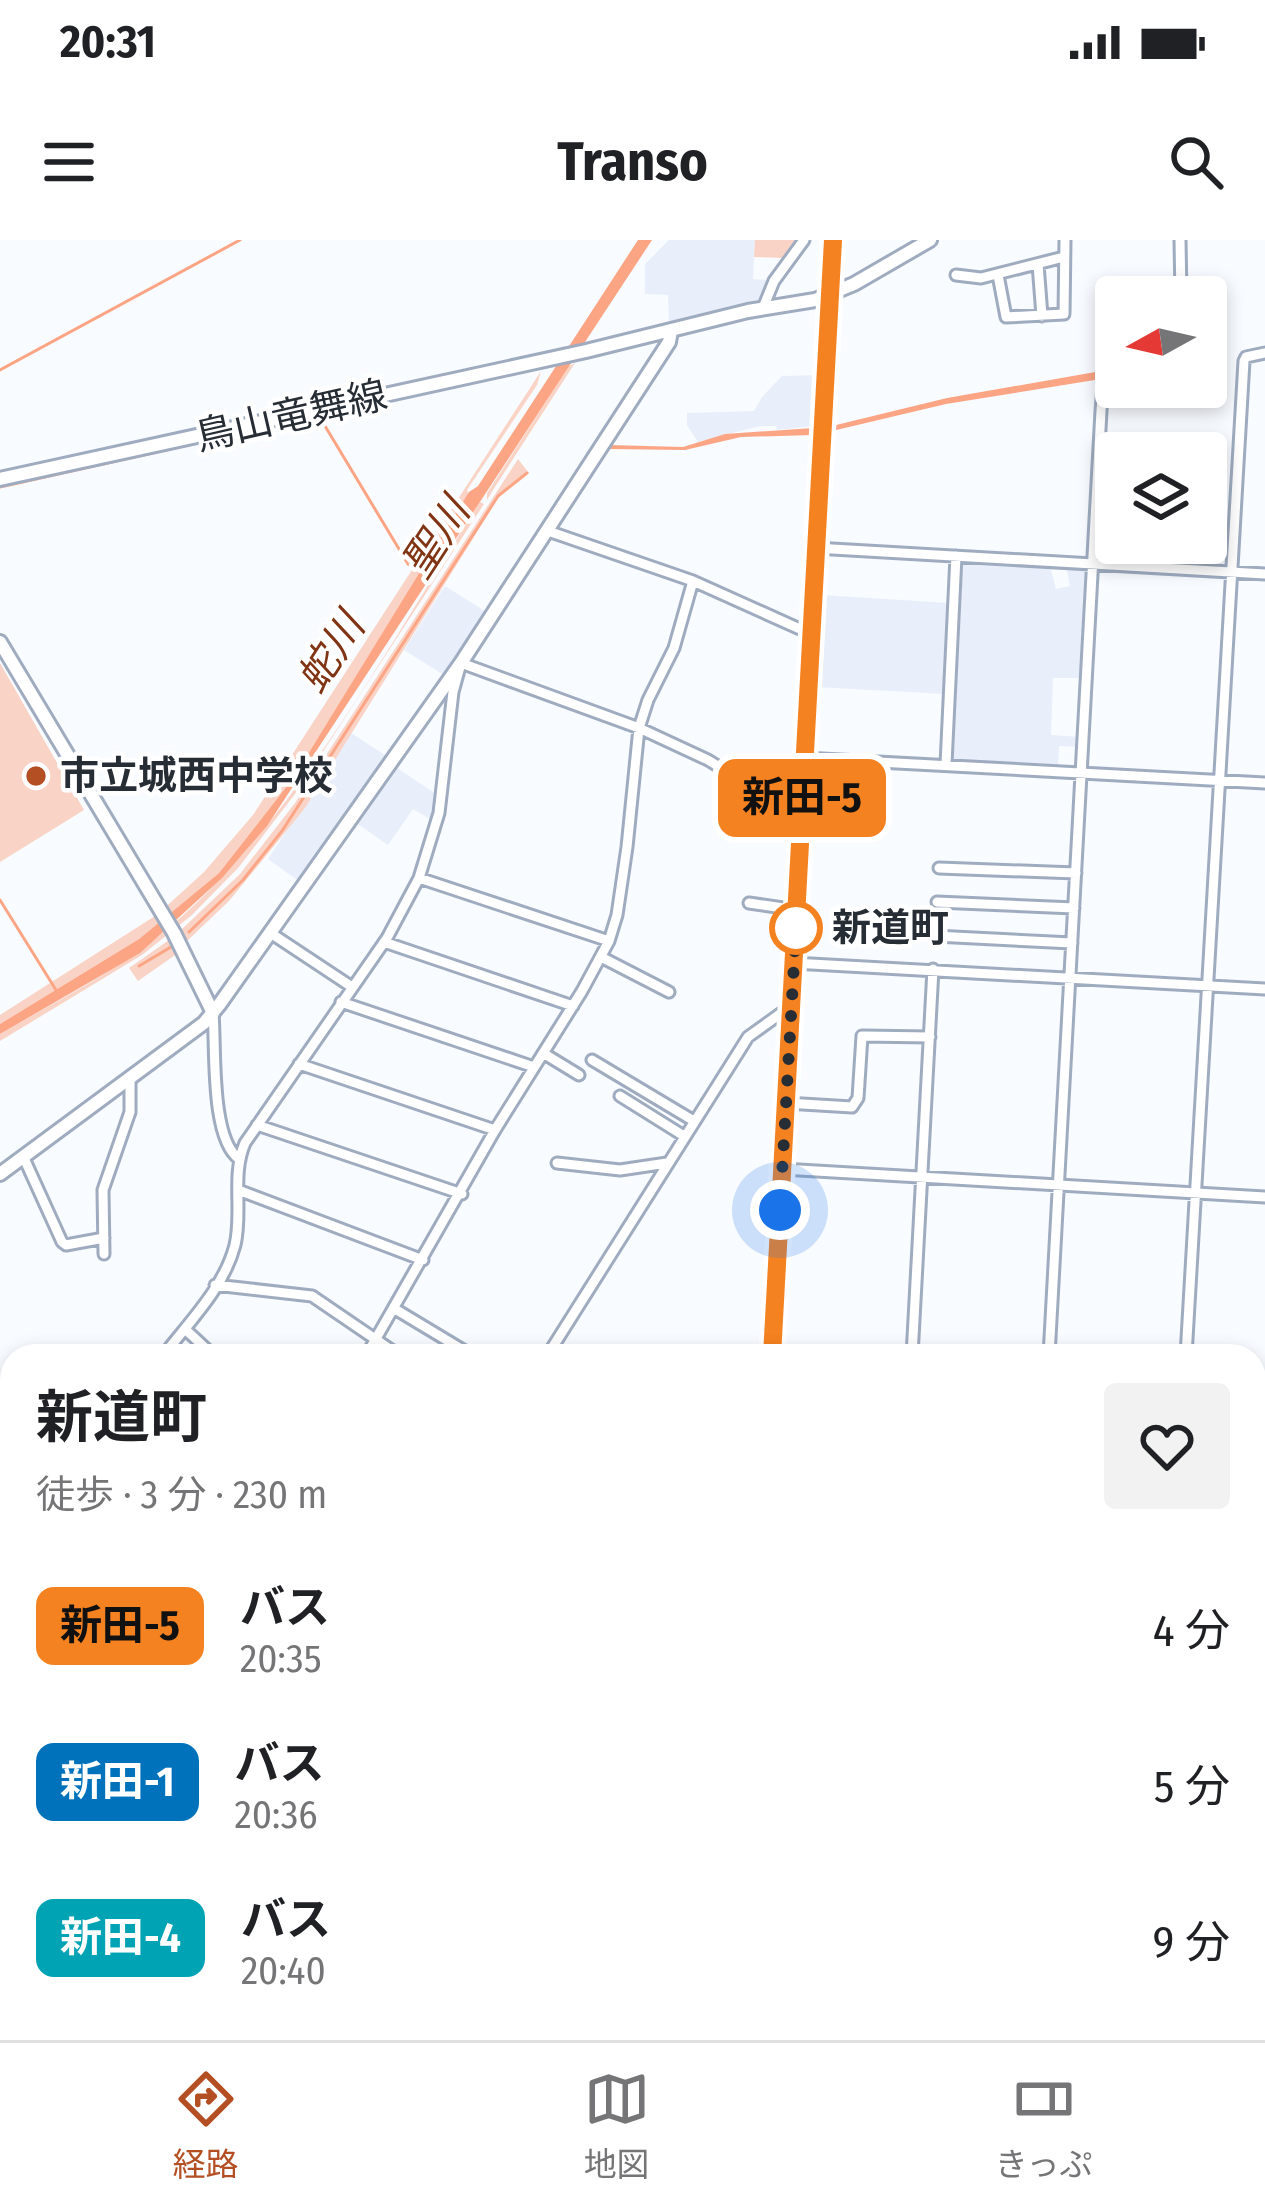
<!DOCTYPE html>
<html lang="ja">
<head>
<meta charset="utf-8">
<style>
  body { margin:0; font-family:"Fira Sans Condensed","Noto Sans JP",sans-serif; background:#f2f2f2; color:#202124; height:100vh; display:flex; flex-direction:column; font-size:45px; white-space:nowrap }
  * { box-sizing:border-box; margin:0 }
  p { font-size:39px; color:#757577 }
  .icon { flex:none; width:66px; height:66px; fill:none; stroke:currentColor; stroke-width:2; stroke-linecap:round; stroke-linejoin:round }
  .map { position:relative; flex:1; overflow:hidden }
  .drawer { position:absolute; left:0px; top:1104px; width:1266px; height:696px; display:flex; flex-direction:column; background:#fff; border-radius:36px 36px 0 0; box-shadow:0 6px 18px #0003 }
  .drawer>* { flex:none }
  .badge { padding:0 24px; border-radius:18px; font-size:42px; line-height:78px }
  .needle { width:78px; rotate:262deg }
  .fabs { position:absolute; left:1095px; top:36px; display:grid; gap:24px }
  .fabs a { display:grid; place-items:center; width:132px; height:132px; border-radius:12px; background:#fff; box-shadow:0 6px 18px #0003; font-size:60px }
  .you { position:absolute; width:60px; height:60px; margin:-30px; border:9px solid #fff; border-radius:50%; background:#1a73e8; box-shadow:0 0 0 18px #1a73e833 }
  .map>.badge { position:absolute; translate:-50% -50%; box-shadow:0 0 0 6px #fff }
  .round { display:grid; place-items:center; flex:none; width:126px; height:126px; border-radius:12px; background:#f2f2f2 }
  .headline { display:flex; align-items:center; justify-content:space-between; height:204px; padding:0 36px }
  h1 { font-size:57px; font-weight:700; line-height:90px }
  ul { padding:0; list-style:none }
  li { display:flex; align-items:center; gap:36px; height:156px; padding:0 36px }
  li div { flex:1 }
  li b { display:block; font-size:45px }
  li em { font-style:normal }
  li .badge { min-width:132px; font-weight:700; text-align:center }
  .status { display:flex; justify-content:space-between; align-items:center; height:84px; padding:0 60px; background:#fff; direction:ltr }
  .status svg { height:33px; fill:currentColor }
  header { display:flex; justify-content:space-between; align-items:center; height:156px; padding:0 36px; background:#fff; font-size:54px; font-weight:700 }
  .menu { display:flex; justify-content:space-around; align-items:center; height:168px; border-top:3px solid #e0e0e0; background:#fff; font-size:33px; color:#757577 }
  .menu a { display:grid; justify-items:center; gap:6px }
  .menu .active { color:#b44e23 }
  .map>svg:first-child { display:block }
  .built { fill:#e8effa }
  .green { fill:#f9d4c6 }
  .water { fill:#fca585 }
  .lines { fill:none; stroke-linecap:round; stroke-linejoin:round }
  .stream { stroke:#fca585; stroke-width:3 }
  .street-casing { stroke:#9facc0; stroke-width:15 }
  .secondary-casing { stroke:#9facc0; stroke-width:18 }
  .primary-casing { stroke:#9facc0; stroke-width:20 }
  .street { stroke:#fff; stroke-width:9 }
  .secondary { stroke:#fff; stroke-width:12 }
  .primary { stroke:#fff; stroke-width:14 }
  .line-casing { stroke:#fff; stroke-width:27 }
  .line { stroke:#f58220; stroke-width:18 }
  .walk { stroke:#272d35; stroke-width:12; stroke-dasharray:0 21.6 }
  .poi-dot { fill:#b44e23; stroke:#fff; stroke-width:4.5 }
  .stop-dot { fill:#fff; stroke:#f58220; stroke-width:6 }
  .labels { text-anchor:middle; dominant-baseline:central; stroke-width:9; stroke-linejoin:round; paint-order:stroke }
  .street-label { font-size:39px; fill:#272d35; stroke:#fff }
  .poi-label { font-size:39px; font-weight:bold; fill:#272d35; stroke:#fff; text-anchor:start }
  .stop-label { font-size:39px; font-weight:bold; fill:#272d35; stroke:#fff; text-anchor:start }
  .water-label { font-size:42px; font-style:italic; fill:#803413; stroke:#fff }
</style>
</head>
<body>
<div class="status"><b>20:31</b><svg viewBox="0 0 49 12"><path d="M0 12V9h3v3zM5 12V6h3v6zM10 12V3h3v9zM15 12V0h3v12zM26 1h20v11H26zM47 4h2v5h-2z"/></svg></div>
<header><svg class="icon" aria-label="menu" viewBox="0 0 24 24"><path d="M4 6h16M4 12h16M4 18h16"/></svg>Transo<svg class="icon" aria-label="search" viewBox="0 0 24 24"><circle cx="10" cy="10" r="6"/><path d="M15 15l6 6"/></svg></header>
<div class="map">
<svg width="1265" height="1800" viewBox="0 0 1265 1800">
  <rect width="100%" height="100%" fill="#f8fbff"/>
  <path class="built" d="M669,0h86l-2,39 15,1 -10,20 -89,25 -1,-30 -23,-1v-30z
    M817,135l-4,51 -36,4 -1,-4h-16l-62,16 -11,-17v-12l67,-2 8,-14 20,-21z
    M959,319l90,4 7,26 14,-3 -4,-21 23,1 -5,112h-31l-2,57 30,2 -1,10 -21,-1 -1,21 -106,-6 -6,-67 -130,-7 5,-92 130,8z
    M445,346l43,27 -44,62 -40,-25z
    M351,493l37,24 -88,125 -32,-23z
    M394,526l42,28 -5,26 -18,-11 -25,36 -33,-23z"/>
  <path class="green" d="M755,0h40l-13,18 -28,-1z
    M575,123l-80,124 -8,13v-7l82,-127z
    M541,131l-4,14 -70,105 3,6 -176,281 -75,96 -80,66 -139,85v-9l158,-101 46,-42 49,-57z
    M518,219l11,14 -27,19 -197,316 -76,93 -42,40 -6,-11 59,-56 55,-71z
    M480,262l4,2 -186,286 -59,77 -47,48 -50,40 -142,86v-7c51,-30 109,-59 155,-95 135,-107 232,-292 325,-437z
    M0,423l84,147 -84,52z
    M169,700h4l5,13 -40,28 -9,-13z"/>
  <path class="water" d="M638,0h14l-385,586 -45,52 -82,75 -140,81v-10l139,-85 80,-66 75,-96 175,-285 9,-6z
    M1101,131v8l-155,25 -114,27v-5l115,-28z
    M813,188v7l-72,2 -56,13 -77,-1 1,-4 74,2 42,-13z"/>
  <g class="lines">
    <path class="stream" d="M0,130l240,-130
      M0,247l319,-71 89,148 17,12
      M71,532l20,35
      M0,660l56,90
      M189,692l54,-52 39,-49 216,-335 29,-23
      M139,726l32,-19
      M0,1750l12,-5"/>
    <g class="street-casing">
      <path id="street" d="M1180,0l1,57
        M1038,24l4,52
        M956,35l25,3 83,-21
        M998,35l8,42 58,-3 1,-74
        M763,68l11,-27 30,-41
        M548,291l145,50 118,53
        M815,308l450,26
        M804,518l461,25
        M946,524l10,-208
        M939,628l137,5
        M419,638l190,63
        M937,662l137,6
        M749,663l48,7
        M272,694l80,53
        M935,696l137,7
        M384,702l189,64
        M601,717l68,35
        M793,723l472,26
        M341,762l193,65
        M213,773c3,34 -3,125 26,146
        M543,813l36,22
        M592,820l102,61
        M299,824l196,66
        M620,856l64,40
        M786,863l66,4 6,-9 4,-62 68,1
        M257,885l205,69
        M23,916l39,86 4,3 38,-7
        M557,923l63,7 47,-7
        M782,929l483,28
        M238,950l185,70
        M104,1014l-1,-64 27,-78v-34
        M215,1045l97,11 88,60
        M395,1069l78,47
        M186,1090l28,26
        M163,1116c25,-33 61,-68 72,-111 8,-33 -4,-70 10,-102l142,-205 32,-60 20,-65 14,-121 8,-29 178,65 69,32 93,58
        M366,1116l129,-226 87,-139 27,-50 8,-26 10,-68 12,-119 9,-28 26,-52 19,-67
        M547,1116l201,-319 43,-31
        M912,1116l21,-387
        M1049,1116l52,-945 5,-62 10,-2
        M1186,1116l58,-995 2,-4 19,-4
        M1254,1164h11
        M0,1165l12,12
        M0,1258l12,-8
        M1254,1263l11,-6
        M1254,1443l11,1
        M1254,1493l11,2
        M1254,1542l11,1
        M0,1569l12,-11
        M1254,1636l11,-2
        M1254,1691h11
        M291,1788l1,12
        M912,1788l1,12
        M1093,1788l2,12
        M81,1800l1,-12
        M141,1800l1,-12
        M160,1800l35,-12
        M410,1800v-12
        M472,1800l8,-12
        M1237,1800v-12"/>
    </g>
    <g class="secondary-casing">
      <path id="secondary" d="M0,239l586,-128 162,-40 67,-11 39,-16 76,-44
        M0,402l174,291 39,80
        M0,934l204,-151 15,-18 242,-342 208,-321 2,-11"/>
    </g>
    <g class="primary-casing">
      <path id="primary" d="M772,1116l61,-1116
        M733,1800l1,-12"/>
    </g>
    <use href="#street" class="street"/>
    <use href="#secondary" class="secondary"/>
    <use href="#primary" class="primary"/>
  </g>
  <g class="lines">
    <g class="line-casing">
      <path id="line" d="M772,1116l61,-1116"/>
    </g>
    <use href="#line" class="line"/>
    <path class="walk" d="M780,970l16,-282"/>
  </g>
  <circle class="poi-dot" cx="36" cy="536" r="12"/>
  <circle class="stop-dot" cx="796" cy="688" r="24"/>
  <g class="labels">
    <g class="street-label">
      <text transform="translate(291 176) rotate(-13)">鳥山竜舞線</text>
    </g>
    <g class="poi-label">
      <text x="60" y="536">市立城西中学校</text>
    </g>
    <g class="stop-label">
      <text x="832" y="688">新道町</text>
    </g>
    <g class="water-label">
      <text transform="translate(436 298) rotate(-57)">聖川</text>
      <text transform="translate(331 413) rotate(-57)">蛇川</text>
    </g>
  </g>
</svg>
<div class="fabs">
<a><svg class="needle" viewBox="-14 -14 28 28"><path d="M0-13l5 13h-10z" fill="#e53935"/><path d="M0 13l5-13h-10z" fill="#757577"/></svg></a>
<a><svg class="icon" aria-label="layers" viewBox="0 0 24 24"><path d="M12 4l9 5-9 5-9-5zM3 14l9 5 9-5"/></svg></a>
</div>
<div class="you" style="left:780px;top:970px"></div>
<b class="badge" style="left:802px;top:558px;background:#f58220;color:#111">新田-5</b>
<section class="drawer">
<div class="headline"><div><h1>新道町</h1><p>徒歩 · 3 分 · 230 m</p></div><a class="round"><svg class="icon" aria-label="heart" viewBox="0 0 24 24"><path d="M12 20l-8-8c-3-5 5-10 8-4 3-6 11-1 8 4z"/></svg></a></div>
<ul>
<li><span class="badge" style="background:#f58220;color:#111">新田-5</span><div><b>バス</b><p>20:35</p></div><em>4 分</em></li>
<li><span class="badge" style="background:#0072bc;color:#fff">新田-1</span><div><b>バス</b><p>20:36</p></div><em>5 分</em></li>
<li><span class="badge" style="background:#00a3b4;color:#fff">新田-4</span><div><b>バス</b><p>20:40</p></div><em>9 分</em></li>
</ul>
</section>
</div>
<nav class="menu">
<a class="active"><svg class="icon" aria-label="directions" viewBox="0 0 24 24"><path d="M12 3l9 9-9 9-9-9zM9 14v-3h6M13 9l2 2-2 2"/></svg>経路</a>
<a><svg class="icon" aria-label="map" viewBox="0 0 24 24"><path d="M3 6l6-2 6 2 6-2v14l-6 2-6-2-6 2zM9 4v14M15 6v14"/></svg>地図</a>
<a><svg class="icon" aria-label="tickets" viewBox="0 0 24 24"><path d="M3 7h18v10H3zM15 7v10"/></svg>きっぷ</a>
</nav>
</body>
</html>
